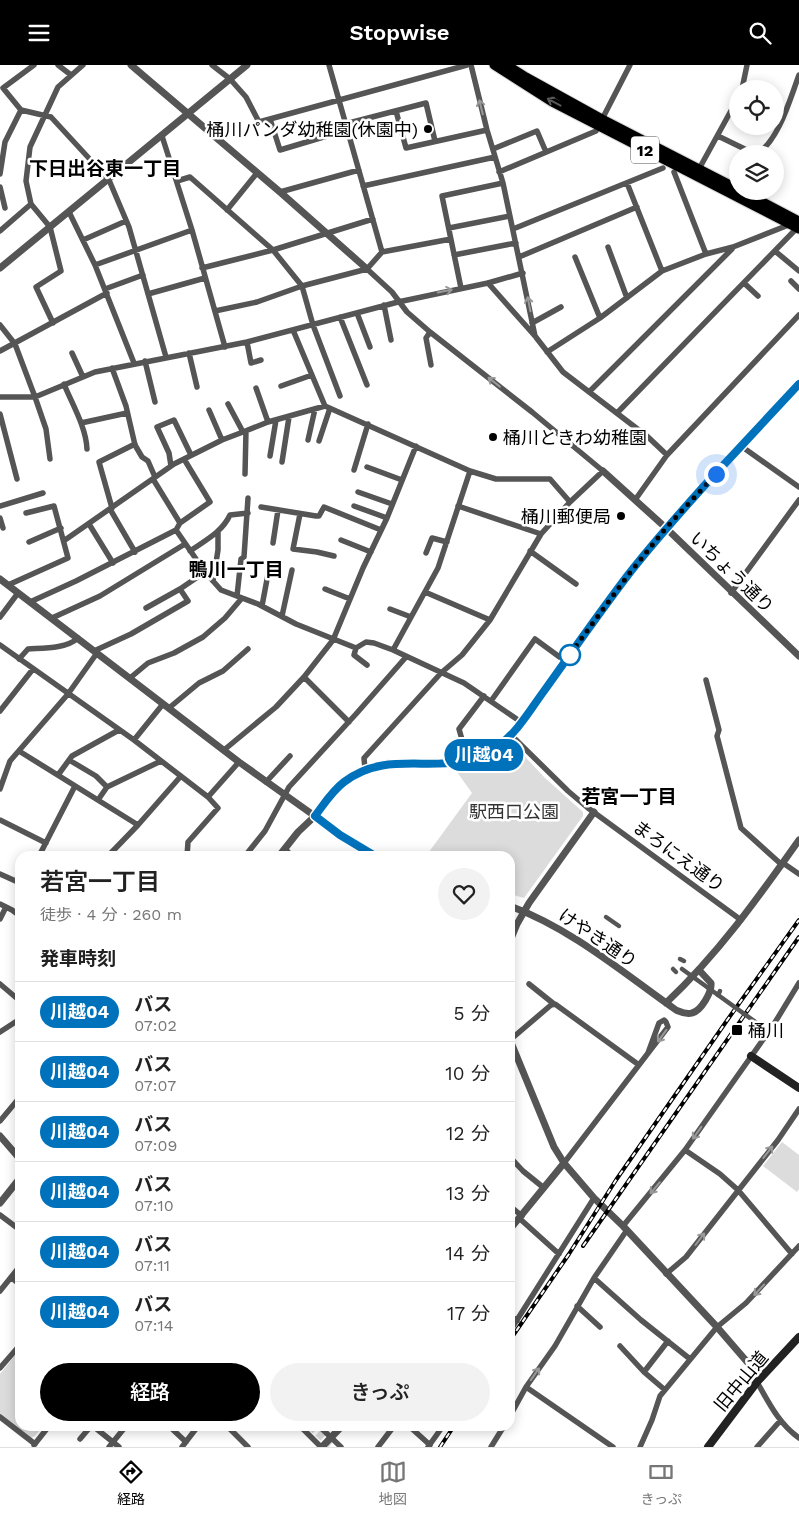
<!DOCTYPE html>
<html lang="ja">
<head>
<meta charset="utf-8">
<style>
  body { margin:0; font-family:"Work Sans","Noto Sans JP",sans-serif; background:#f2f2f2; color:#222; height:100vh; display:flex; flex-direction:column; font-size:19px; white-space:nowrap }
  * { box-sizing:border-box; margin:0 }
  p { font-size:16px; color:#767676 }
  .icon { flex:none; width:28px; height:28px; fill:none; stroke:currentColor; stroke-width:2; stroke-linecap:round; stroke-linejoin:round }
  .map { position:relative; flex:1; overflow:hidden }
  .panel { position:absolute; left:15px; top:786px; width:500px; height:580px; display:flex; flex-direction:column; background:#fff; border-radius:15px; box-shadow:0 2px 12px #0003 }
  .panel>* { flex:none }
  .badge { padding:0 10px; border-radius:16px; font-size:18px; line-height:32px }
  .fabs { position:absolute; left:729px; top:15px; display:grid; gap:10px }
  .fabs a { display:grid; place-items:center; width:55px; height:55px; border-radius:50%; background:#fff; box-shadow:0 2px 12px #0003; font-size:25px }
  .you { position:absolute; width:25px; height:25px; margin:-12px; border:4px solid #fff; border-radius:50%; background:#1a73e8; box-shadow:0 0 0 8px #1a73e833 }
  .map>.badge { position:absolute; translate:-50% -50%; box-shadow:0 0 0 2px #fff }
  h2 { padding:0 25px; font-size:19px; line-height:45px }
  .round { display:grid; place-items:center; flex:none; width:52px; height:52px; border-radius:26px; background:#f2f2f2 }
  .summary { display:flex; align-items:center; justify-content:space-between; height:85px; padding:0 25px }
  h1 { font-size:24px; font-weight:600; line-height:38px }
  .button { display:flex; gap:10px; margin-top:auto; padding:10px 25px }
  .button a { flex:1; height:58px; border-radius:30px; background:#000; color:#fff; font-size:20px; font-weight:600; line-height:58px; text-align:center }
  .button a+a { background:#f2f2f2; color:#222 }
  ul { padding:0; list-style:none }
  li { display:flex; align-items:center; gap:15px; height:60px; padding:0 25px; border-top:1px solid #e0e0e0 }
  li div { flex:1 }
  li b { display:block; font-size:19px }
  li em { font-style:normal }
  li .badge { min-width:55px; font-weight:700; text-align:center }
  header { display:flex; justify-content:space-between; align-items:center; height:65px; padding:0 25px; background:#000; color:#fff; font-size:22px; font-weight:600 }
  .tabs { display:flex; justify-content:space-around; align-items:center; height:70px; border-top:1px solid #e0e0e0; background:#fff; font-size:14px; color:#767676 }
  .tabs a { display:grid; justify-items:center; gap:2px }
  .tabs .selected { color:#000 }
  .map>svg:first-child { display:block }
  .green { fill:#dcdcdc }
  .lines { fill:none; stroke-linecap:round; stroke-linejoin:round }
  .tertiary-tunnel { stroke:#d9d9d9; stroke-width:7; stroke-dasharray:7 3.5; stroke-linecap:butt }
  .primary-casing { stroke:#dbdbdb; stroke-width:11 }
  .pedestrian { stroke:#555; stroke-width:4.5 }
  .minor { stroke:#555; stroke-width:5.5 }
  .tertiary { stroke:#555; stroke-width:7 }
  .secondary { stroke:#222; stroke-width:8 }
  .primary { stroke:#000; stroke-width:9 }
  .rail-casing { stroke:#000; stroke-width:4 }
  .rail { stroke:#fff; stroke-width:2; stroke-dasharray:5.5; stroke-linecap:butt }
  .pedestrian-bridge { stroke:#555; stroke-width:4.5 }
  .oneway { stroke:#595959 }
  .oneway2 { stroke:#999 }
  .line-casing { stroke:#fff; stroke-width:11 }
  .line { stroke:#0072bc; stroke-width:8 }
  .walk { stroke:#000; stroke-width:5; stroke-dasharray:0 9 }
  .poi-dot { fill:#000; stroke:#fff; stroke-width:2 }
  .stop-dot { fill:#fff; stroke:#0072bc; stroke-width:2.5 }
  .labels { text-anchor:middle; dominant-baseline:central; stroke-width:5; stroke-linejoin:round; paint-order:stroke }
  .shield { fill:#fff; stroke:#4c4c4c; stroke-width:1 }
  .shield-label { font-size:16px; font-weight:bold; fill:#000 }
  .poi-label { font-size:18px; fill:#000; stroke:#fff; text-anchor:end }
  .street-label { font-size:18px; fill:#000; stroke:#fff }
  .park-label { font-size:18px; fill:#333; stroke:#fff }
  .neighbourhood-label { font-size:19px; font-weight:bold; fill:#000; stroke:#fff }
</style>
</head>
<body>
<header><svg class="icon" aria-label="menu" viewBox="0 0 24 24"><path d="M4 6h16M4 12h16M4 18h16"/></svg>Stopwise<svg class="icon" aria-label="search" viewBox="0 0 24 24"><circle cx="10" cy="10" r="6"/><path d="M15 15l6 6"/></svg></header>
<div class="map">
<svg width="799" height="1382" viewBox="0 0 799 1382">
  <rect width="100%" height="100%" fill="#fff"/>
  <path class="green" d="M512,678l33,35 38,34v4l-59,82 -14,-4v-38h-84l46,-63 -15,-21 25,-7z
    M782,1077l17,13v34l-2,3 -34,-26z
    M20,1284v77h23l-8,10 -4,2 -31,-24v-40z"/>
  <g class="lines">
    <path class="tertiary-tunnel" d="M310,1361l23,21"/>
    <g class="primary-casing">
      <path id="primary" d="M494,0l58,37 247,127
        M507,0l19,12 76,42 136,70
        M742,126l57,30"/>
    </g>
    <path class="pedestrian" d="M606,852l13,9
      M680,894l4,2
      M673,904l3,3
      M718,930l2,-4"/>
    <path class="minor" d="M34,0l-31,23 18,22 30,7 58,63 20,47 37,130
      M58,0l13,10
      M212,0l18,14 16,18 13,25 208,-57
      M329,0l53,187 -15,17 25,23 15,20 23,20 102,80 71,59 -33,31 -29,32 -51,86 -28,35 -21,18 -77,85 1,11
      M471,0l16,65 16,53 32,153
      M742,24l5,-24
      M396,46l10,37 81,-18
      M270,54l10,31 67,-20
      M345,59l81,-21 9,38
      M162,71l30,94 33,117
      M718,71l37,18
      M493,84l44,-18 9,21
      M757,89c22,-14 33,-55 42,-79
      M699,104l39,-71
      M499,107l97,-41 34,-66
      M674,107l32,82
      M0,109l5,-32 16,-32
      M177,116l13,-4 83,73 29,36 11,39 27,71
      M627,118l35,88
      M363,121l132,-29
      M0,122l5,21
      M280,127l79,-22
      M227,145l30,-37
      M69,147l26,53 39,98
      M449,163l61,-12
      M513,164l150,-61
      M0,166l31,-27
      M83,175l43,-19
      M608,182l19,51
      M775,186l24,20
      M382,187l69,-13
      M454,190l62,-12
      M519,192l118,-50
      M575,192l25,61
      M95,200l97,-35
      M202,203l71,-18 100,-31
      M791,216l8,8
      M488,218l47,53 28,36 85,65 19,18
      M744,218l14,13
      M461,223l-19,-92 61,-13
      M105,224l38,-14
      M148,229l57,-16
      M384,240l7,35
      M215,246l42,-9 45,-16 65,-17
      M357,248l13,34
      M340,252l27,68
      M53,258l-17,-36 25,-16 -11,-44 -19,-23 -5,-23 4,-34 28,-60 25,-22
      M532,258l29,-16
      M0,260l15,19 20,53 11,32 4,30
      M293,265l32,76
      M430,267l-4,6 5,27
      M247,277l4,21 10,-3
      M0,286l107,-58
      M547,287l53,-34 62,-47 44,-17 27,-7 58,-23
      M72,288l11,24
      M189,288l8,34
      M145,296l10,41
      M112,303l14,38 9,39 7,12 6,4 7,16
      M64,319c8,20 22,43 23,65
      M281,321l31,-11
      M256,323l12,34
      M589,327l143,-143
      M0,332h35l60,-25 152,-30 151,-40 90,-19 35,-10
      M228,339l15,28
      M209,345l13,30
      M617,348l180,-185
      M0,349l17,65
      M81,358l46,-10
      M308,375l7,-31
      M319,376l11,-33
      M741,381l58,41
      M270,391l6,-36
      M282,397l7,-45
      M171,401l-2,-13 -12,-26 17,-7 17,35
      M367,402l35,13
      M354,405l14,-46
      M245,409l1,-43
      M153,414l27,44
      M358,427l34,12
      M635,435l32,-45 132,-140
      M0,441l43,-13
      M354,441l33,12
      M458,441l83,28
      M261,442l55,9h3l5,-9 57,23
      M112,443l-13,-46 36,-18
      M110,444l25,43
      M300,449l-7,35 24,3 17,4
      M0,453l3,10
      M89,459l24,39
      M176,465l4,-7 30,-21 -26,-43
      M65,475l109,-76 48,-24 21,-8 25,-10 57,-16 145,65 26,8h54l20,23
      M341,475l30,12
      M29,477l32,-14
      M273,478l5,-33
      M190,486c16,-11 32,-19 40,-36l18,-2
      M530,486l46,33
      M426,488l6,-15 15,4
      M213,516l5,-31v-18
      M8,520l60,-27 -14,-52 -28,7
      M325,524l25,10
      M425,527l65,28
      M731,528l68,-93
      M237,531l4,-37 3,-2 4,-59
      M30,537l46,-21 100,-51 29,42 16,18 37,14 38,20 60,24 10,-6 8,1 19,7 71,33 57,39
      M262,541l6,-32
      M146,543l34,-19 25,-17
      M390,544l21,8
      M282,551l10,-46
      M0,552l18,-24
      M52,553l48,-22 85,-52
      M0,580l134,95 74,57
      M356,583l-2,7 13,10
      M393,585l45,-82 32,-97
      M94,586l37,-17 57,-33 -8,-12
      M19,594l9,-10c15,-1 38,0 50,-11
      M304,612l45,45
      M130,613l18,-15 26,-10 29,-16 22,-19 17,-20
      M706,615l13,50 -2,6 24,92 41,37
      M491,636l44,-62 30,22
      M169,643l30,-25 24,-12 25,-22
      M0,646l33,-42
      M511,670l57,56 20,17 153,112
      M134,675l29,-36
      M224,685l52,-43 28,-30 29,-37 30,-72 24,-50 29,-72
      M19,686l119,74
      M69,695l27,16 11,11
      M468,696l-9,-32 25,-33
      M58,710l14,-19 47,-26
      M266,717l24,-26
      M0,724l10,-28 58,-67 29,-41
      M98,735l9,-13 54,-26
      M0,755l46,23
      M285,784l7,7
      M39,791l36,-70
      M108,791l30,-31 43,-49
      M187,791l1,-14 30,-34 -10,-11 31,-35
      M245,791l20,-25 24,-44 67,-73 50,-57
      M783,798l16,11
      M0,809l20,9
      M0,839l12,6 8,6
      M0,854l6,-12
      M0,919l20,17
      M529,919l25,20
      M0,967l20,-13
      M510,975l41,-35 4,-1 84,61
      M510,995l6,-5
      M0,1056l20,-24
      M685,1085l35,24 18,16 54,64
      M510,1092l13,14 21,17
      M564,1098l104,-136 -2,-5 -2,-2 -5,3 -11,30
      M510,1141l12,10
      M0,1150l20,15
      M519,1153l40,36
      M623,1161l62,-76 89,-126 25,-41
      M666,1209l20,-17 92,-117 21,-31
      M11,1212l9,8
      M594,1213l47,42 49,39
      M0,1226l20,-25
      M577,1241l23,21
      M510,1250l7,6
      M510,1266l84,-133
      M620,1281l24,26 21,18
      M0,1303l20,-23
      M644,1307l24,-31
      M757,1317c12,21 22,42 42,56
      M526,1322l87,60
      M510,1351l16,-29 29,-41 39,-68 33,-48
      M0,1352l35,27
      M93,1361l26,21
      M169,1361l17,16
      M227,1361l21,21
      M300,1361l21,21
      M319,1361l22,21
      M409,1361l21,19
      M80,1374l11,-13
      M34,1380l15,-19
      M109,1382l17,-21
      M182,1382l16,-21
      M378,1382l16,-21
      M428,1382l15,-21
      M491,1382l13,-21
      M640,1382l12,-27 8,-24 57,-69 29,-24 53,-57
      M757,1382l23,-26"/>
    <path class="tertiary" d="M131,0l149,127 87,77
      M0,203l247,-203
      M603,406l63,57 133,128
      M0,514l239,183 101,72 35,22
      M279,791l19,-24 17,-16 17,-24 11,-10 22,-13 25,-6 49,1 29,-3 21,-8 11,-8 14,-14 115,-157 37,-46 133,-144
      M510,841c62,23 112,66 166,104 5,2 10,5 16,3 9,-2 20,-21 19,-30l-12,-13
      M510,876l7,-17 12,-21 65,-91
      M666,938c52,-49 92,-105 133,-163
      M510,975l44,107 10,16 30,35 29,28 94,101 44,51
      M0,1071l20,23
      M0,1138l20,-25
      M510,1164l54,-66
      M322,1382l20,-21"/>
    <path class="secondary" d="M751,991l48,32
      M708,1382l49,-65 42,-45"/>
    <use href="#primary" class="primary"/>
    <g class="rail-casing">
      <path id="rail" d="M583,1181l216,-309
        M510,1275l59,-86 47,-74 112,-161 71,-99
        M440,1382l14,-21"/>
    </g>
    <use href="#rail" class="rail"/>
    <path class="pedestrian-bridge" d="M682,904l79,57"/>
  </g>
  <defs><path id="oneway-shaft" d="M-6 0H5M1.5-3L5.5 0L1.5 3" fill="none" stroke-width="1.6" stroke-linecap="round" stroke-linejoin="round" transform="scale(1.25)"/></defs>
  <use class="oneway" href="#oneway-shaft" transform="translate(554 37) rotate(-152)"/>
  <g class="oneway2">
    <use href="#oneway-shaft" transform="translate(481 42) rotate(-104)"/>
    <use href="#oneway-shaft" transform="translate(445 226) rotate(-12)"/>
    <use href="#oneway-shaft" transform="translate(529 239) rotate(-101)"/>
    <use href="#oneway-shaft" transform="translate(494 317) rotate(-142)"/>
    <use href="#oneway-shaft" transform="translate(662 971) rotate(126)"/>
    <use href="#oneway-shaft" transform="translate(697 1068) rotate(125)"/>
    <use href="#oneway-shaft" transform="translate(768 1087) rotate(-52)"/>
    <use href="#oneway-shaft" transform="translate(655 1123) rotate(130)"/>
    <use href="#oneway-shaft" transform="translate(700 1174) rotate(-53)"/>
    <use href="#oneway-shaft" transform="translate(759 1225) rotate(133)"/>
    <use href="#oneway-shaft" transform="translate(535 1309) rotate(-55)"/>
  </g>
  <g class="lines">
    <g class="line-casing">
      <path id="line" d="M375,791l-35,-21 -25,-19c9,-12 17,-25 29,-34 50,-38 103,1 154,-36 19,-13 32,-36 46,-55 28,-39 55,-78 84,-116 24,-31 50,-60 76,-89 32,-34 63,-68 95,-102"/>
    </g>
    <use href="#line" class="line"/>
    <path class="walk" d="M570,590l-5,6 64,-87 37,-46 50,-54"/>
  </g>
  <g class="poi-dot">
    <circle cx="428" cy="64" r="5"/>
    <circle cx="493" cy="372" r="5"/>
    <circle cx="621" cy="451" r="5"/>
    <rect x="731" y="959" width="12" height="12" rx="2.5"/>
  </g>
  <circle class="stop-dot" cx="570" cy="590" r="10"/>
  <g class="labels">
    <rect class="shield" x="631" y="71.5" width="28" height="27" rx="4"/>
    <g class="shield-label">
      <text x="645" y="85">12</text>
    </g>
    <g class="poi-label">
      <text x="418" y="64">桶川パンダ幼稚園(休園中)</text>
      <text x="503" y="372" text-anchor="start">桶川ときわ幼稚園</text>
      <text x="611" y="451">桶川郵便局</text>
      <text x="748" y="965" text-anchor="start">桶川</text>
    </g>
    <g class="street-label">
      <text transform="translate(732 507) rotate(44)">いちょう通り</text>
      <text transform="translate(679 791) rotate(36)">まろにえ通り</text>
      <text transform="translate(598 873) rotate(34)">けやき通り</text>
      <text transform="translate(741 1316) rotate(-50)">旧中山道</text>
    </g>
    <g class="park-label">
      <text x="514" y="746">駅西口公園</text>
    </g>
    <g class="neighbourhood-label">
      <text x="105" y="103">下日出谷東一丁目</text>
      <text x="236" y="504">鴨川一丁目</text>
      <text x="629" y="731">若宮一丁目</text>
    </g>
  </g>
</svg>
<div class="fabs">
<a><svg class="icon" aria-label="locate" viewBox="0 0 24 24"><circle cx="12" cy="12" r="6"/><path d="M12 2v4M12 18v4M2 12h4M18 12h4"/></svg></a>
<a><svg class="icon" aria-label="layers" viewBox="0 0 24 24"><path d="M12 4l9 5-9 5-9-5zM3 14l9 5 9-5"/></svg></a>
</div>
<div class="you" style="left:716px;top:409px"></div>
<b class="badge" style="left:484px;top:690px;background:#0072bc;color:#fff">川越04</b>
<section class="panel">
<div class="summary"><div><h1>若宮一丁目</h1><p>徒歩 · 4 分 · 260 m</p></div><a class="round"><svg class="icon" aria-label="heart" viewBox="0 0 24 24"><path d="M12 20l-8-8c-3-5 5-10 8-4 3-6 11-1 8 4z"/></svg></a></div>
<h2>発車時刻</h2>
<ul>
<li><span class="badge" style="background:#0072bc;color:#fff">川越04</span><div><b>バス</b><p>07:02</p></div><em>5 分</em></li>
<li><span class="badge" style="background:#0072bc;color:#fff">川越04</span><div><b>バス</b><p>07:07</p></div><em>10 分</em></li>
<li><span class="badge" style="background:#0072bc;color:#fff">川越04</span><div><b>バス</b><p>07:09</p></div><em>12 分</em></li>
<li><span class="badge" style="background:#0072bc;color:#fff">川越04</span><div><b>バス</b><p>07:10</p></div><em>13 分</em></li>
<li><span class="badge" style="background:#0072bc;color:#fff">川越04</span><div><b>バス</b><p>07:11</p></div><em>14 分</em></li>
<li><span class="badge" style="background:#0072bc;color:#fff">川越04</span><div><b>バス</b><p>07:14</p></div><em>17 分</em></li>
</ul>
<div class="button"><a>経路</a><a>きっぷ</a></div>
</section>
</div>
<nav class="tabs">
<a class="selected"><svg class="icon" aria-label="directions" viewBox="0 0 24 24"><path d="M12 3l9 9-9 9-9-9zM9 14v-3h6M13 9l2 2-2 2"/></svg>経路</a>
<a><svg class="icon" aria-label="map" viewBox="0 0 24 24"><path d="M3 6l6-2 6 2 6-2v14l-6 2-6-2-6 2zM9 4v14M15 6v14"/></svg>地図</a>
<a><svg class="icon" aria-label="tickets" viewBox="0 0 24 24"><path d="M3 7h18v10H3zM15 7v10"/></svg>きっぷ</a>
</nav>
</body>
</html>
